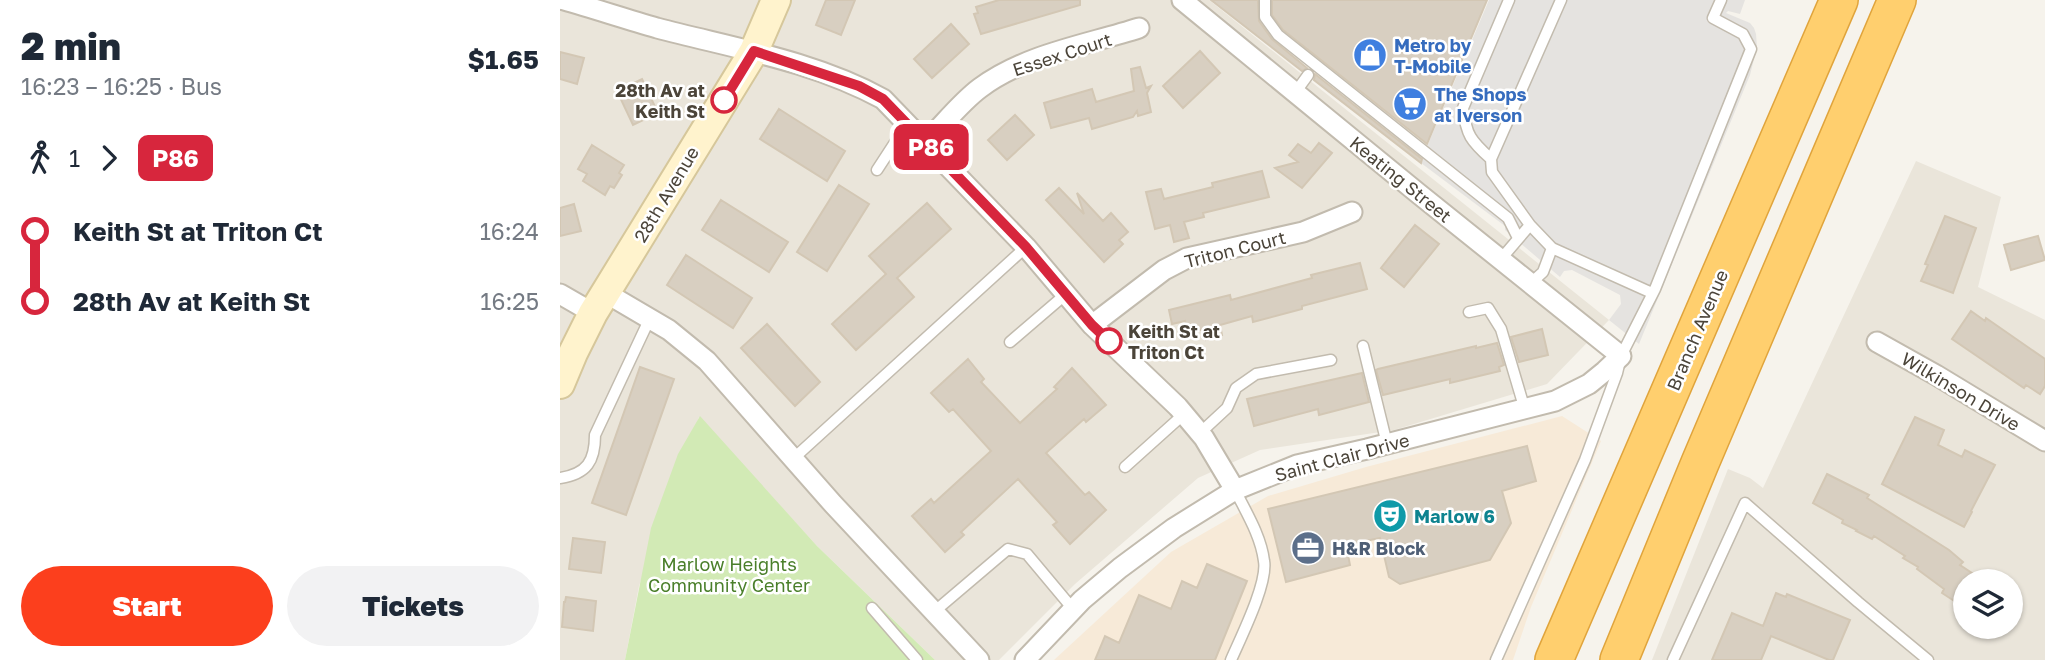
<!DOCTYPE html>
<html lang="en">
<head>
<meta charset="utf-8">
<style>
  body { margin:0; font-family:"Golos Text",sans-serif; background:#f2f2f3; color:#1f2937; height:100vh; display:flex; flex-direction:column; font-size:26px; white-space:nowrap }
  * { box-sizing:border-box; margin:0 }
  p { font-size:23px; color:#747a83 }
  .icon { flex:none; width:38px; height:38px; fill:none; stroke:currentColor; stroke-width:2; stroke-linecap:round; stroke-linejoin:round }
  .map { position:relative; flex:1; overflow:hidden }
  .details { display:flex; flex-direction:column; background:#fff; width:560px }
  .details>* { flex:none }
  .badge { padding:0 14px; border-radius:10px; font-size:24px; line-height:46px }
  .fabs { position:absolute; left:1393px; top:569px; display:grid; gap:14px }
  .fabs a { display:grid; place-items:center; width:70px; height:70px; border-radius:50%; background:#fff; box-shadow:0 2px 5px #0004; font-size:35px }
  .map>.badge { position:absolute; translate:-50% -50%; box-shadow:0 0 0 4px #fff }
  .legs { display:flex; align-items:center; gap:10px; height:77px; padding:0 21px; font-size:23px }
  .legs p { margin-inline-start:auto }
  .overview { display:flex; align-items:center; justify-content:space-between; height:119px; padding:0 21px }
  h1 { font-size:38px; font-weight:800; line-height:52px }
  .primary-button { display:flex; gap:14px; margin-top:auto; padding:14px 21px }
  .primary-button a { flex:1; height:80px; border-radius:42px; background:#fc3f1d; color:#fff; font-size:28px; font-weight:800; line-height:80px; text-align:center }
  .primary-button a+a { background:#f2f2f3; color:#1f2937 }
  ul { padding:0 21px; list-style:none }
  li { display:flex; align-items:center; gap:24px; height:70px; font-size:26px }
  li i { display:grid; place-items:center; width:10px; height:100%; margin:0 9px; background:currentColor }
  li i::after { content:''; width:18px; height:18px; margin:-9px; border:5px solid; border-radius:50%; background:#fff }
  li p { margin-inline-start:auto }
  li:first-child i { background:linear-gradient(#0000 50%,currentColor 0) }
  li:last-child i { background:linear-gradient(currentColor 50%,#0000 0) }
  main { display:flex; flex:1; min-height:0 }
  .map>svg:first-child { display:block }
  .residential { fill:#eae5da; fill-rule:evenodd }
  .commercial { fill:#f7ead8 }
  .green { fill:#d2eab5 }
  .parking { fill:#e5e3e0 }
  .building { fill:#d8cfc1; stroke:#d3c7b4; stroke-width:2 }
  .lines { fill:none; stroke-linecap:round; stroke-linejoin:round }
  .lane-casing { stroke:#c2bbae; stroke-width:13 }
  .street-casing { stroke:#c2bbae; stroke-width:23 }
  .secondary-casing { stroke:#d6c79b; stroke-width:32 }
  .highway-casing { stroke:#e0a43c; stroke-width:40 }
  .lane { stroke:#fff; stroke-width:10 }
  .street { stroke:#fff; stroke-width:19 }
  .secondary { stroke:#fff3cd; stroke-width:28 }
  .highway { stroke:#ffcf6e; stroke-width:37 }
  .line-1-casing { stroke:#fff; stroke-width:16 }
  .line-1 { stroke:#d7263d; stroke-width:10 }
  .stop-1-dot { fill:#fff; stroke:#d7263d; stroke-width:3.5 }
  .labels { text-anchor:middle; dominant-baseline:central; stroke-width:5; stroke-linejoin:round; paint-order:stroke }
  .shop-label { font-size:18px; font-weight:bold; fill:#366cbe; stroke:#fff; text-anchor:start }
  .street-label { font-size:18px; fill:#4b4439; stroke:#fff }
  .stop-label { font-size:18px; font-weight:bold; fill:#4b4439; stroke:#fff; text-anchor:end }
  .culture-label { font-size:18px; font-weight:bold; fill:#0d838f; stroke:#fff; text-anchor:start }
  .service-label { font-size:18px; font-weight:bold; fill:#4e5e75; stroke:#fff; text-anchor:start }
  .park-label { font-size:18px; fill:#4a7f2a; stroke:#fff }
</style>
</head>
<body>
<main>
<section class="details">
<div class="overview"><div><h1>2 min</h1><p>16:23 – 16:25 · Bus</p></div><b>$1.65</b></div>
<div class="legs"><svg class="icon" aria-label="walk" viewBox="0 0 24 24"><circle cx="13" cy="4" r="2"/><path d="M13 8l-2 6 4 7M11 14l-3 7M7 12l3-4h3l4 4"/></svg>1<svg class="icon" aria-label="forward" viewBox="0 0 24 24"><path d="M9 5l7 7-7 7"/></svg><b class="badge" style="background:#d7263d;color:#fff">P86</b></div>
<ul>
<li><i style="color:#d7263d"></i><b>Keith St at Triton Ct</b><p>16:24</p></li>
<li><i style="color:#d7263d"></i><b>28th Av at Keith St</b><p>16:25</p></li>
</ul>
<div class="primary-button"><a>Start</a><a>Tickets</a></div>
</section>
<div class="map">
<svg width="1485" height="660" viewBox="0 0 1485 660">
  <rect width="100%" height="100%" fill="#f6f3ec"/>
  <path class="residential" d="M0,0h649l400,320 -62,64 -153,46 -134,20 -62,28 -123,106 -76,76h-64l-118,-114 -118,-129 -60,169 -14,74h-65z
    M1356,161l85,36 -23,90 67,33v340h-393l76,-191 22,9 13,10zM1405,581h46v45h-46z"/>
  <path class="commercial" d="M1002,416l39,25 -70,166 -18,53h-459l117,-108 97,-56 98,-29z"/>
  <path class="green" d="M140,416l117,130 118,114h-310l26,-132 27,-74z"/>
  <path class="parking" d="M929,0h256l-5,14 -12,-3 -2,2 24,10 4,5 2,6 1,13 -7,28 -111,269 -30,-24 12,-16 -1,-9 -48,-25 -8,1 -4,6 -55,-47v-4l-84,-63 7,-19z"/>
  <path class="building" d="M266,0h29l-14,35 -25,-10z
    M439,0h81v5l-99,29 -7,-20 4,-1 -2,-6z
    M651,0h47l1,21 13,18 35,29 -5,3z
    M712,0h215l-60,144 -144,-114 -11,-15z
    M391,24l18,20 -37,34 -18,-19z
    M640,51l20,22 -37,35 -20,-22z
    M0,52l24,6 -7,26 -17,-5z
    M580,67l6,21 5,-2 -4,7 4,19 -13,4 -1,-5 -4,6 -41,12 -3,-11 -38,10 -7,-25 48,-14 4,13 38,-11 -3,-22z
    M755,74l107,85 -1,4 -107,-83z
    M82,79l16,34 -25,12 -16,-34z
    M219,109l66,42 -18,30 -67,-42z
    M455,115l19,20 -27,25 -19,-20z
    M759,143l13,10 -30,35 -27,-20 23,-6 -9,-7 9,-11 13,9z
    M32,145l32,20 -5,8 3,2 -8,13 -4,-2 -5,9 -22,-14 4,-7 -9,-5z
    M702,171l7,26 -66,16 1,4 -20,5 5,16 -15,4 -4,-17 -15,4 -9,-37 15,-3 3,10 49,-12 -1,-4z
    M279,185l30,19 -42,67 -30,-19z
    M499,188l25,26 -7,-21 26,28 8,-8 17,19 -9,8 4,4 -19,18 -58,-62z
    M161,200l67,42 -19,30 -67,-42z
    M367,203l24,26 -54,49 17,19 -58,53 -24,-26 54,-50 -17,-18z
    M14,204l7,27 -21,5v-28z
    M1385,216l31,12 -23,65 -32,-12 7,-16 -3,-1z
    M855,225l24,19 -35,43 -23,-19z
    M1478,236l7,24 -34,10 -7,-25z
    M126,255l66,43 -19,30 -66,-43z
    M800,263l7,26 -65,17v3l-49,13 -1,-6 -32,9 2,10 -16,5 -2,-11 -16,4 -3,-12 -13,3 -3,-14 61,-15 1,5 81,-22 -1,-3z
    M1411,311l14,10 1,-3 59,41v27l-5,8 -14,-9 -2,3 -72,-49z
    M207,324l53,58 -25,24 -54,-58z
    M982,329l6,26 -29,7 -8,-25z
    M937,343l7,22 -5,2 1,4 -50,12v-4l-67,16 -7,-25 2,-1 81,-19 17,-4v2z
    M408,359l16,20 -3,3 39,41 37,-34 -3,-2 18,-19 34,37 -20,17 -2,-3 -38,34 39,42 4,-3 17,18 -36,34 -17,-19 4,-3 -39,-43 -57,53 3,3 -19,17 -33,-36 19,-17 3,4 57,-52 -38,-42 -4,3 -18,-19z
    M80,367l34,12 -48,136 -34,-12z
    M802,373l7,29 -50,13 -1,-6 -64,17 -7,-27z
    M1355,417l29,13 -6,15 24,12 3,-7 30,15 -24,46 1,1 -8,15 -82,-43z
    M967,446l9,35 -34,10 9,32 -21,37 -90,24 -11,-7 -9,-39 -34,7 4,20 -64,17 -18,-73z
    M1267,474l42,21 -2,3 82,52 14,12 -3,3 24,16h-19v27l-23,-15 2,-4 -27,-20 1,-2 -15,-9 2,-2 -31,-20 -2,3 -16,-8 1,-1 -15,-7 1,-3 -30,-17z
    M13,538l32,4 -4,31 -32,-4z
    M647,564l40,17 -32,79h-120l10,-24 14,7 20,-48 32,14 11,-28 15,7z
    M1216,593l10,4 1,-3 63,26 -17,40h-4l-58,-24 -10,24h-49l20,-47 31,13z
    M6,597l30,4 -3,30 -31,-4 2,-25h1z"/>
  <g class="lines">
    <g class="lane-casing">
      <path id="lane" d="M705,0v17l13,18 230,183 10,20
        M1001,0l-70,159 1,13 38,53 22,23 100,45
        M735,93l13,-18
        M931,159c-20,-18 -25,-24 -28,-51l46,-108
        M317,170l30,-46
        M941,259l29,-34
        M971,283l12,-11 9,-24
        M909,312l19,-4 13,21 24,81
        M450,342l56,-48
        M803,346l24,98
        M640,433l27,-25 9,-20 20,-14 75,-14
        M234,458l232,-211
        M565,467l59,-53
        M0,478c27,-4 35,-17 35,-43l55,-117
        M312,608l45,52
        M375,611l73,-62 19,5 46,55
        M671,660c10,-23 37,-77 33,-99 -3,-25 -18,-49 -29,-71
        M936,660l89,-200 32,-87 4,-17 34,-67 96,-240 -8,-15 -30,-16 8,-18
        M1113,660l72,-157 113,99 70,58"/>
    </g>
    <g class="street-casing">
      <path id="street" d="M4,0c31,9 62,19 93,28 76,20 157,33 226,71l143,148 66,78 86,82 26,31 31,52
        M366,142c18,-18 35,-40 54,-54 46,-34 106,-43 159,-60
        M46,293l63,37 38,31 126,143 146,156
        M0,294l33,19
        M532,325l72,-55 23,-12 116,-26 49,-20
        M1317,342l59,33 109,66
        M465,660l57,-60 38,-32 54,-40 61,-38 62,-25 70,-16 188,-48 34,-17 16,-13 16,-15 -202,-162 -237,-194"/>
    </g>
    <g class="secondary-casing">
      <path id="secondary" d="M0,384l13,-31 20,-40 161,-262 22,-51"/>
    </g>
    <g class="highway-casing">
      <path id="highway" d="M994,660l285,-660
        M1059,660l81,-197 197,-463"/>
    </g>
    <use href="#lane" class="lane"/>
    <use href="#street" class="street"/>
    <use href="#secondary" class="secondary"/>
    <use href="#highway" class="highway"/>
  </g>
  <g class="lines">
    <g class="line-1-casing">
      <path id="line-1" d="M164,100l30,-49 105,35 24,13 143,148 66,78 17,16"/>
    </g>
    <use href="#line-1" class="line-1"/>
  </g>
  <defs>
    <g id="shop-disc" transform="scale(1.75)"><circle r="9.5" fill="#3f7fe0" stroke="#fff"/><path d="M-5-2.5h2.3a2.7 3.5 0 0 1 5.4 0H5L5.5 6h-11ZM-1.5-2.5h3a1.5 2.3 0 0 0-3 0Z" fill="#fff"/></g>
    <g id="supermarket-disc" transform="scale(1.75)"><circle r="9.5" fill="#3f7fe0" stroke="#fff"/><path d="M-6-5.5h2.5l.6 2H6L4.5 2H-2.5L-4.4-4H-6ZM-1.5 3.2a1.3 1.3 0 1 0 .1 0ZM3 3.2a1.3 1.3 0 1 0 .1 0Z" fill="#fff"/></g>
    <g id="theatre-disc" transform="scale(1.75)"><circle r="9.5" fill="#0f9aa8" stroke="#fff"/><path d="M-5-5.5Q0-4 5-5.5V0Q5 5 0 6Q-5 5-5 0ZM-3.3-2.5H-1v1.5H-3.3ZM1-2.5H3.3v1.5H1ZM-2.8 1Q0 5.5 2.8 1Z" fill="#fff"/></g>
    <g id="office-disc" transform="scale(1.75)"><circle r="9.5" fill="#5c6f8a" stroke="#fff"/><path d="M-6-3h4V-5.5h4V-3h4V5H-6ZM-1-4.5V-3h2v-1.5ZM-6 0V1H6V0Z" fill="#fff"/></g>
  </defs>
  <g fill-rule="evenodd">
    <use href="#shop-disc" x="810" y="55"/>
    <use href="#supermarket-disc" x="850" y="104"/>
    <use href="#theatre-disc" x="830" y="516"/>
    <use href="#office-disc" x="748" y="548"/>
  </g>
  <g class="stop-1-dot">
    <circle cx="164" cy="100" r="12"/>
    <circle cx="549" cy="341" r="12"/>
  </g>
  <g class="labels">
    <g class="shop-label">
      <text x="834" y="45">Metro by<tspan x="834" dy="21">T-Mobile</tspan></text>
      <text x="874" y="94">The Shops<tspan x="874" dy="21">at Iverson</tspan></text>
    </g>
    <g class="street-label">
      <text transform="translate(502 54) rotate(-18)">Essex Court</text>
      <text transform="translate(841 179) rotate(39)">Keating Street</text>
      <text transform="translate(106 194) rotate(-59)">28th Avenue</text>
      <text transform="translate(675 249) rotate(-14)">Triton Court</text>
      <text transform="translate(1137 330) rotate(-67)">Branch Avenue</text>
      <text transform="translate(1401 391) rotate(31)">Wilkinson Drive</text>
      <text transform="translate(782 457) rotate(-15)">Saint Clair Drive</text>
    </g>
    <g class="stop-label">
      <text x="145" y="90">28th Av at<tspan x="145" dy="21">Keith St</tspan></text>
      <text x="568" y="331" text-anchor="start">Keith St at<tspan x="568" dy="21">Triton Ct</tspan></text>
    </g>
    <g class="culture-label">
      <text x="854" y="516">Marlow 6</text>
    </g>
    <g class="service-label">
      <text x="772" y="548">H&amp;R Block</text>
    </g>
    <g class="park-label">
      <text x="169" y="564">Marlow Heights<tspan x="169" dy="21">Community Center</tspan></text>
    </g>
  </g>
</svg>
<div class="fabs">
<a><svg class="icon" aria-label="layers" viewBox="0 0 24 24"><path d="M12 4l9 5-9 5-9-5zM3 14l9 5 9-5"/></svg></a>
</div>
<b class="badge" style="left:371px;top:147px;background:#d7263d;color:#fff">P86</b>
</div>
</main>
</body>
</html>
